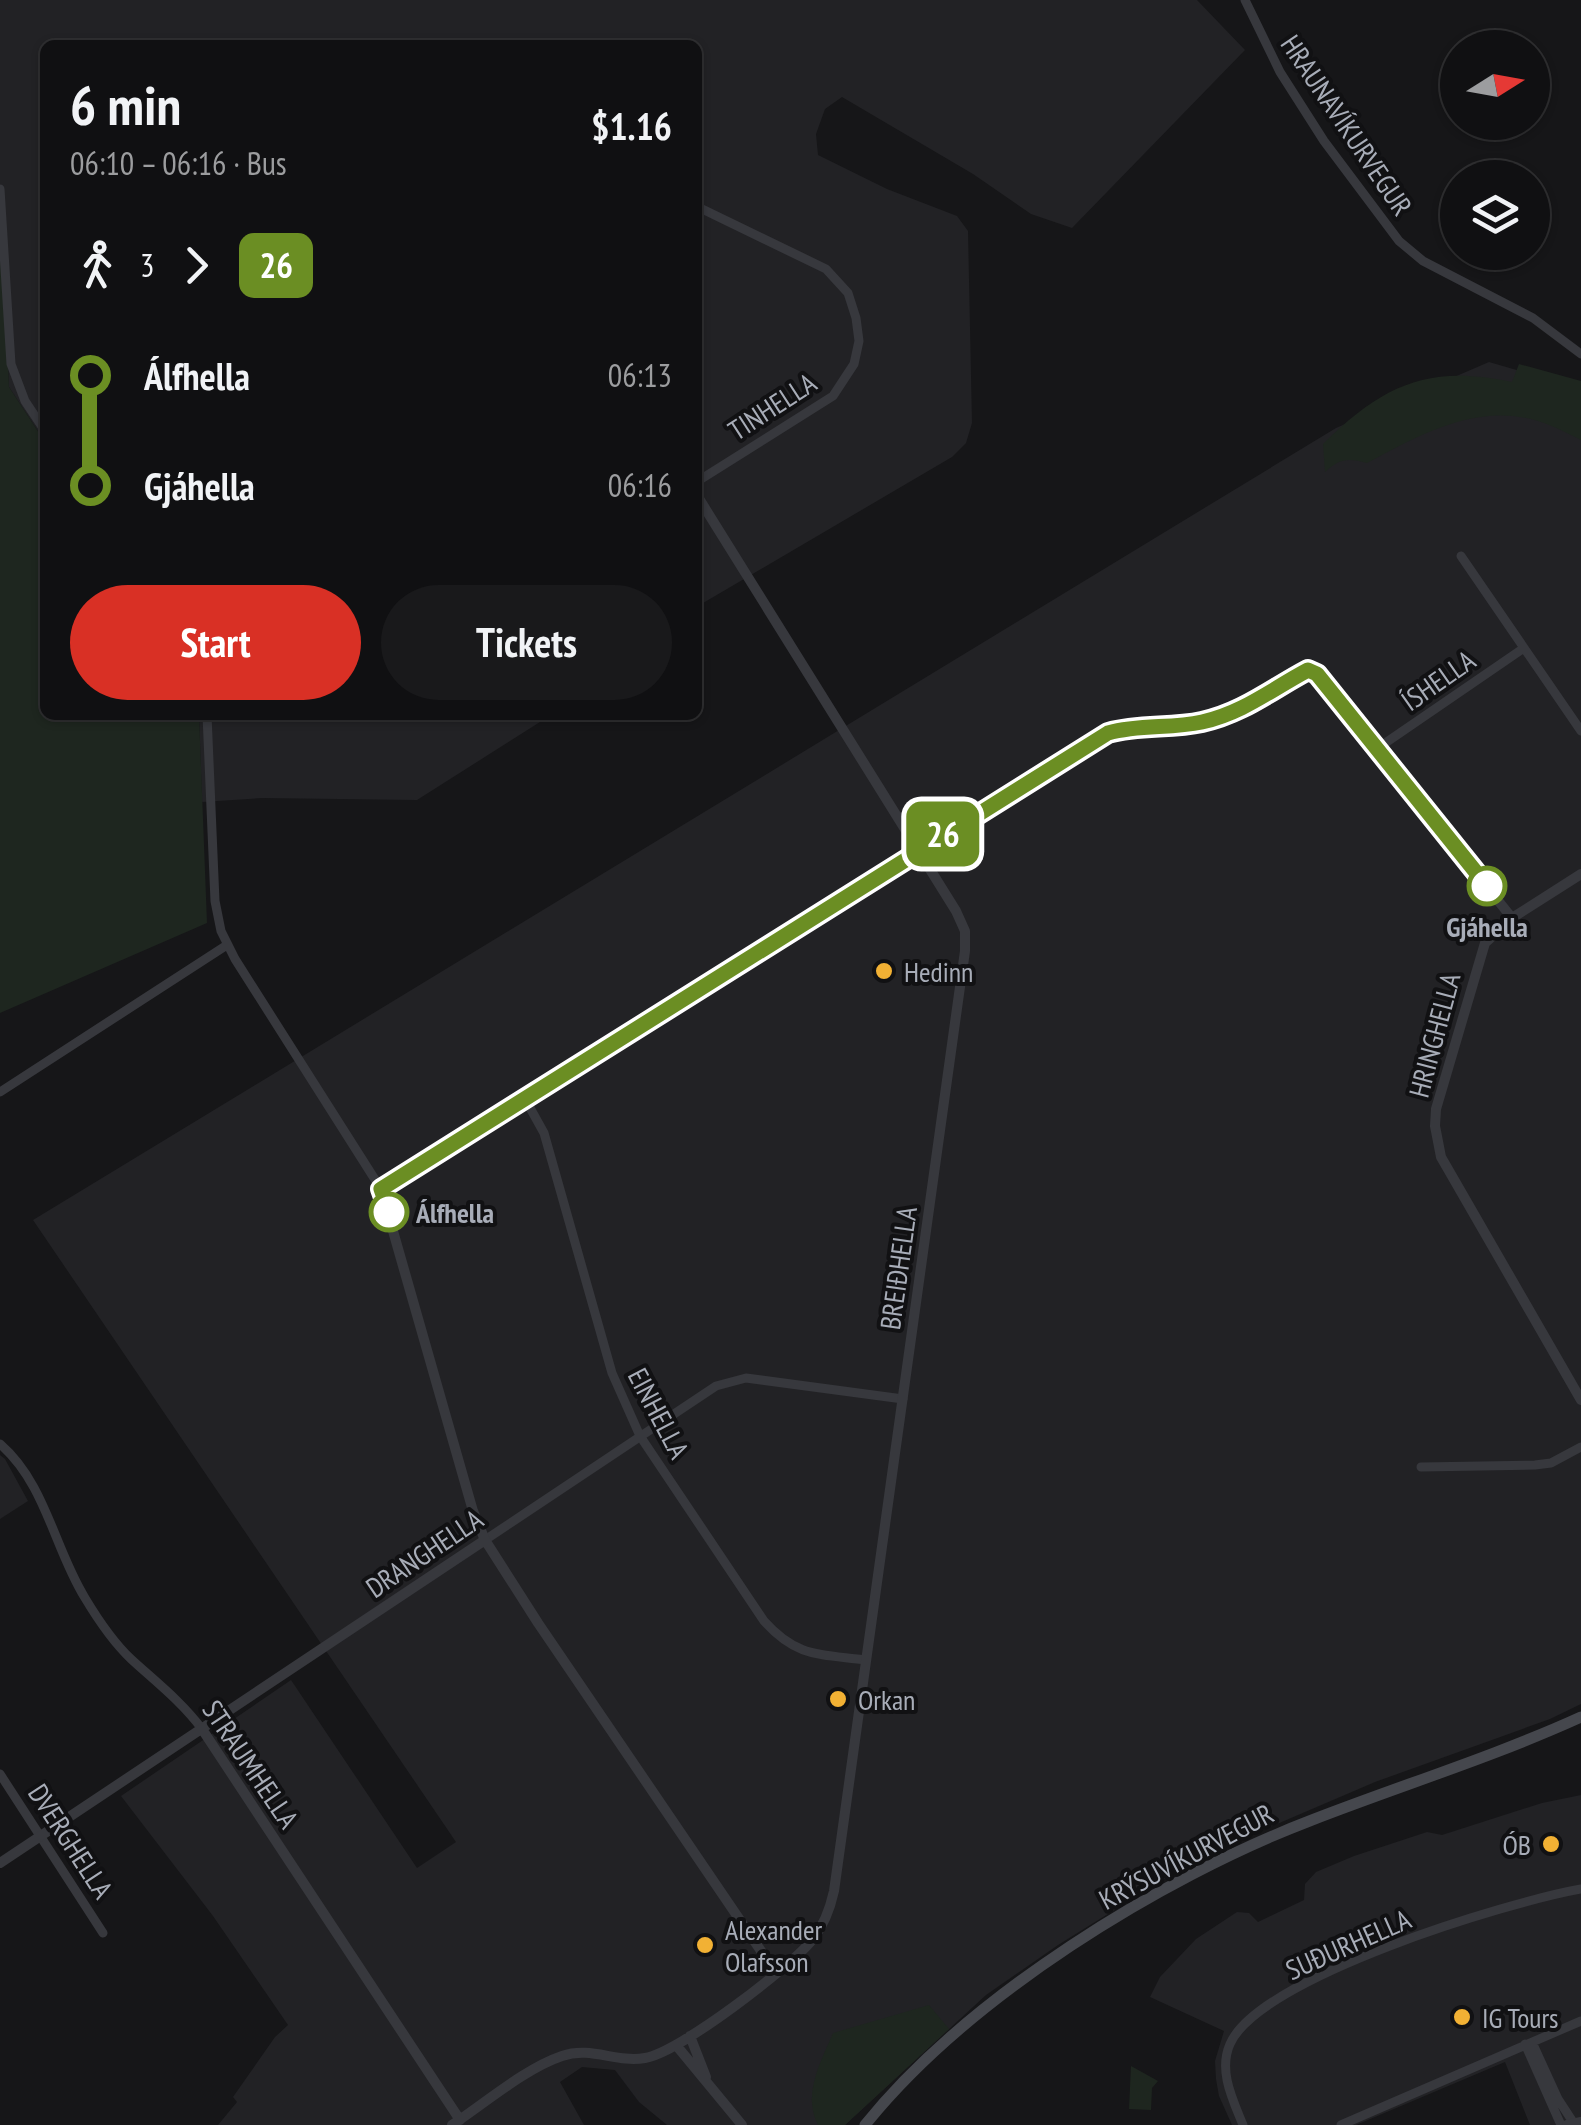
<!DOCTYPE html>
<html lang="en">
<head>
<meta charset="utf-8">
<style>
  body { margin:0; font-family:"PT Sans Narrow",sans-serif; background:#19191b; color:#f1f3f6; height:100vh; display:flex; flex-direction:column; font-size:38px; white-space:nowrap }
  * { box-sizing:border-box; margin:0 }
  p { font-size:32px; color:#9c9d9f }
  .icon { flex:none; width:55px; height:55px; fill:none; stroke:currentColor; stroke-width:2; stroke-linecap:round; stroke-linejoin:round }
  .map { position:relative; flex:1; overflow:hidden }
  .panel { position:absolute; left:40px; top:40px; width:662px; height:680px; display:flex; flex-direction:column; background:#101012; border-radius:15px; box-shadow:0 2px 8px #0004,0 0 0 2px #303032 }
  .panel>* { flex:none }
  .badge { padding:0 20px; border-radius:15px; font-size:35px; line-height:65px }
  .needle { width:65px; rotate:79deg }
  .tools { position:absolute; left:1440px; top:30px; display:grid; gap:20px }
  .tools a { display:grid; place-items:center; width:110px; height:110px; border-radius:50%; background:#101012; box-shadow:0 2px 8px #0004,0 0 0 2px #303032; font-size:50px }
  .map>.badge { position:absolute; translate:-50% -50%; box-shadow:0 0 0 5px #fff }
  .legs { display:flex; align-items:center; gap:15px; height:110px; padding:0 30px; font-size:32px }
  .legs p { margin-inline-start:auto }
  .overview { display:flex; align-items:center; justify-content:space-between; height:170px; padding:0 30px }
  h1 { font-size:55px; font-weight:700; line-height:75px }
  .cta { display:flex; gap:20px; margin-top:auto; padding:20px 30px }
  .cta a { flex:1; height:115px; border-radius:60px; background:#d93025; color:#fff; font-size:40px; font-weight:700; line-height:115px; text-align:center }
  .cta a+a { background:#19191b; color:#f1f3f6 }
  ul { padding:0 30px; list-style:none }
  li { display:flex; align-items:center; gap:35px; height:110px; font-size:38px }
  li i { display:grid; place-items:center; width:15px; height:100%; margin:0 12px; background:currentColor }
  li i::after { content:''; width:25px; height:25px; margin:-12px; border:8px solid; border-radius:50%; background:#101012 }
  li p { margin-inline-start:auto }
  li:first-child i { background:linear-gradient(#0000 50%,currentColor 0) }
  li:last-child i { background:linear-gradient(currentColor 50%,#0000 0) }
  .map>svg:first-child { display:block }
  .built { fill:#222225 }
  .green { fill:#1e261f }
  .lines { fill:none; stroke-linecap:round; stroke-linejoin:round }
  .minor { stroke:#37383d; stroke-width:9 }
  .tertiary { stroke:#37383d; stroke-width:10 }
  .secondary { stroke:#45474d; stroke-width:11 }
  .line-1-casing { stroke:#fff; stroke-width:22 }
  .line-1 { stroke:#6b8e23; stroke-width:15 }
  .stop-1-dot { fill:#fff; stroke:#6b8e23; stroke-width:5 }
  .poi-dot { fill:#f2b134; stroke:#111113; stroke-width:4 }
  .labels { text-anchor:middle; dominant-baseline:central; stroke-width:8; stroke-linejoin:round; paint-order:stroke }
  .street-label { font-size:28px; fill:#a8adb8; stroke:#111113 }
  .stop-label { font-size:28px; font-weight:bold; fill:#a8adb8; stroke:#111113 }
  .poi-label { font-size:28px; fill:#a8adb8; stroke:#111113; text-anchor:start }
</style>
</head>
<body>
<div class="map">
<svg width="1581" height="2125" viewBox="0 0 1581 2125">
  <rect width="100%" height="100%" fill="#161618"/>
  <path class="built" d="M0,0h1197l48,50 -173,178 -41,-14 -58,-40 -131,-77 -17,12 -9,25 2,21 69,34 70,27 11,15 4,192 -6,20 -14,14 -254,149v-561h-653v397l-36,-55 -9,-203z
    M1489,362l92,27v1315l-31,15 -175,63 -124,53 -82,41 -111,69 -72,50 -141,130h-178l-28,-23 -24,-32 -33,-3 -22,15 24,43h-366l19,-23 -4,-5 42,-60 13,-12 -75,-109 -92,-120 170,-116 126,188 39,-26 -423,-622 1303,-792z
    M199,715h352l-134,85 -155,-2 -60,4z
    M0,1455l5,4 23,42 -28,18z
    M1581,1795v330h-51l-25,-63 -149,63h-124l-13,-29 -3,-17 -1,-18 9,-30 -74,-34 10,-20 36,-38 41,-27 12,1 9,9 46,-22 1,-16 11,-12 38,-16 73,-24 15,3 100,-32z"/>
  <path class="green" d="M0,184l9,203 36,55v273h154l8,208 -207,90z
    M1519,364l62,17v59c-14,-7 -29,-15 -43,-19 -61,-19 -119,14 -171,42 -19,-5 -27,-5 -42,9l-2,-28c60,-59 105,-80 189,-62z
    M929,2005l20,24 -104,96h-27c-16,-31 3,-63 15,-92z
    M1131,2066l27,15 -6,7 -1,22 -22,-1z"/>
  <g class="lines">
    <path class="minor" d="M1245,0l35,72 44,69 75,100 24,20 110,57 48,36
      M0,189l11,175 14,37 20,30
      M698,207l128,62 22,24 8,25 3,23 -5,23 -21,32 -135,85
      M1461,556l120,175
      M207,715l8,186 6,30 14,28 146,230
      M1378,748l146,-100
      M0,1092l227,-147
      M524,1097l20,36 68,240 28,63 124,185c33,37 56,33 102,39
      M0,1444c46,40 54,104 85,154 12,20 28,44 46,61 25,23 50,42 71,70
      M1421,1467l114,-2 16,-2 30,-16
      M485,1540l231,-154 30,-8 157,21
      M0,1774l103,159
      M1532,2042l26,57 15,23
      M1525,2044l36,81
      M1243,2125c-10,-25 -25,-54 -13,-81 29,-67 278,-142 351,-155
      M1341,2125l240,-104"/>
    <path class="tertiary" d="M1581,874l-69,44 -27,25 -49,166 -1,17 6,31 140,243
      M202,1729l258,391
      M0,1863l485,-323
      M776,1973l-238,-350 -53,-83 -12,-29 -92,-322 727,-456c32,-9 63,-4 94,-11 41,-8 70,-33 106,-52l9,4 195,244
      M690,2036l16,41
      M676,2045l66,80
      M452,2125c33,-22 74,-57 110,-69 29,-10 54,7 83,2 33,-5 146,-91 168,-119 11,-14 17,-30 21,-48l131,-940v-20l-9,-20 -258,-414
      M1567,2125l14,-3"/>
    <path class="secondary" d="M865,2125c103,-128 295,-247 447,-305 90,-35 181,-63 269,-103"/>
  </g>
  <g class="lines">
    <g class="line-1-casing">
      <path id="line-1" d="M389,1212l-8,-23 727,-456c33,-9 62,-4 94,-11 41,-9 70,-33 106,-52l9,4 170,212"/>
    </g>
    <use href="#line-1" class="line-1"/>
  </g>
  <g class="stop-1-dot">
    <circle cx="1487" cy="886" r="18"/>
    <circle cx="389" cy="1212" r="18"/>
  </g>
  <g class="poi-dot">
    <circle cx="884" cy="971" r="10"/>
    <circle cx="838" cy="1699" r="10"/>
    <circle cx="1551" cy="1844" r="10"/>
    <circle cx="705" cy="1945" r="10"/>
    <circle cx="1462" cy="2017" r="10"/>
  </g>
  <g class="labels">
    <g class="street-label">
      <text transform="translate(1347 125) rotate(56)">HRAUNAVÍKURVEGUR</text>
      <text transform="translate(772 406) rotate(-33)">TINHELLA</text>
      <text transform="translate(1438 680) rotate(-35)">ÍSHELLA</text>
      <text transform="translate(1434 1035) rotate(-75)">HRINGHELLA</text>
      <text transform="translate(898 1268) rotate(-82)">BREIÐHELLA</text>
      <text transform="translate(659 1413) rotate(62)">EINHELLA</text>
      <text transform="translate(424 1553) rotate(-34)">DRANGHELLA</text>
      <text transform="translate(251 1764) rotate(56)">STRAUMHELLA</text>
      <text transform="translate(71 1841) rotate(57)">DVERGHELLA</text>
      <text transform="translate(1186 1856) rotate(-28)">KRÝSUVÍKURVEGUR</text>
      <text transform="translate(1348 1944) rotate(-24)">SUÐURHELLA</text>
    </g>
    <g class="stop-label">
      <text x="1487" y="926">Gjáhella</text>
      <text x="416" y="1212" text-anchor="start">Álfhella</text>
    </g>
    <g class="poi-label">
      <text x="904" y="971">Hedinn</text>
      <text x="858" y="1699">Orkan</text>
      <text x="1531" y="1844" text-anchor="end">ÓB</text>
      <text x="725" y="1929">Alexander<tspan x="725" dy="32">Olafsson</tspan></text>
      <text x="1482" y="2017">IG Tours</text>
    </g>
  </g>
</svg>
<div class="tools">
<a><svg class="needle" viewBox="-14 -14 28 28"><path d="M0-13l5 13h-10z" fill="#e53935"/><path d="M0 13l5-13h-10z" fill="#9c9d9f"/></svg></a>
<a><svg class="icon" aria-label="layers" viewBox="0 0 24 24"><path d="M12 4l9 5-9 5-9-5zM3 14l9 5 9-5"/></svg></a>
</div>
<b class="badge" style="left:943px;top:834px;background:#6b8e23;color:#fff">26</b>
<section class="panel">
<div class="overview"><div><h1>6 min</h1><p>06:10 – 06:16 · Bus</p></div><b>$1.16</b></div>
<div class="legs"><svg class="icon" aria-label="walk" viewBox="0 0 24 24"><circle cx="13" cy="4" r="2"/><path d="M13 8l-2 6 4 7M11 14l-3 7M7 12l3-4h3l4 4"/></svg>3<svg class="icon" aria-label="forward" viewBox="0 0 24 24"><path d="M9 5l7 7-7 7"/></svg><b class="badge" style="background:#6b8e23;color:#fff">26</b></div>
<ul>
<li><i style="color:#6b8e23"></i><b>Álfhella</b><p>06:13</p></li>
<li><i style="color:#6b8e23"></i><b>Gjáhella</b><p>06:16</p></li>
</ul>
<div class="cta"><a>Start</a><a>Tickets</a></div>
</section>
</div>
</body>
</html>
